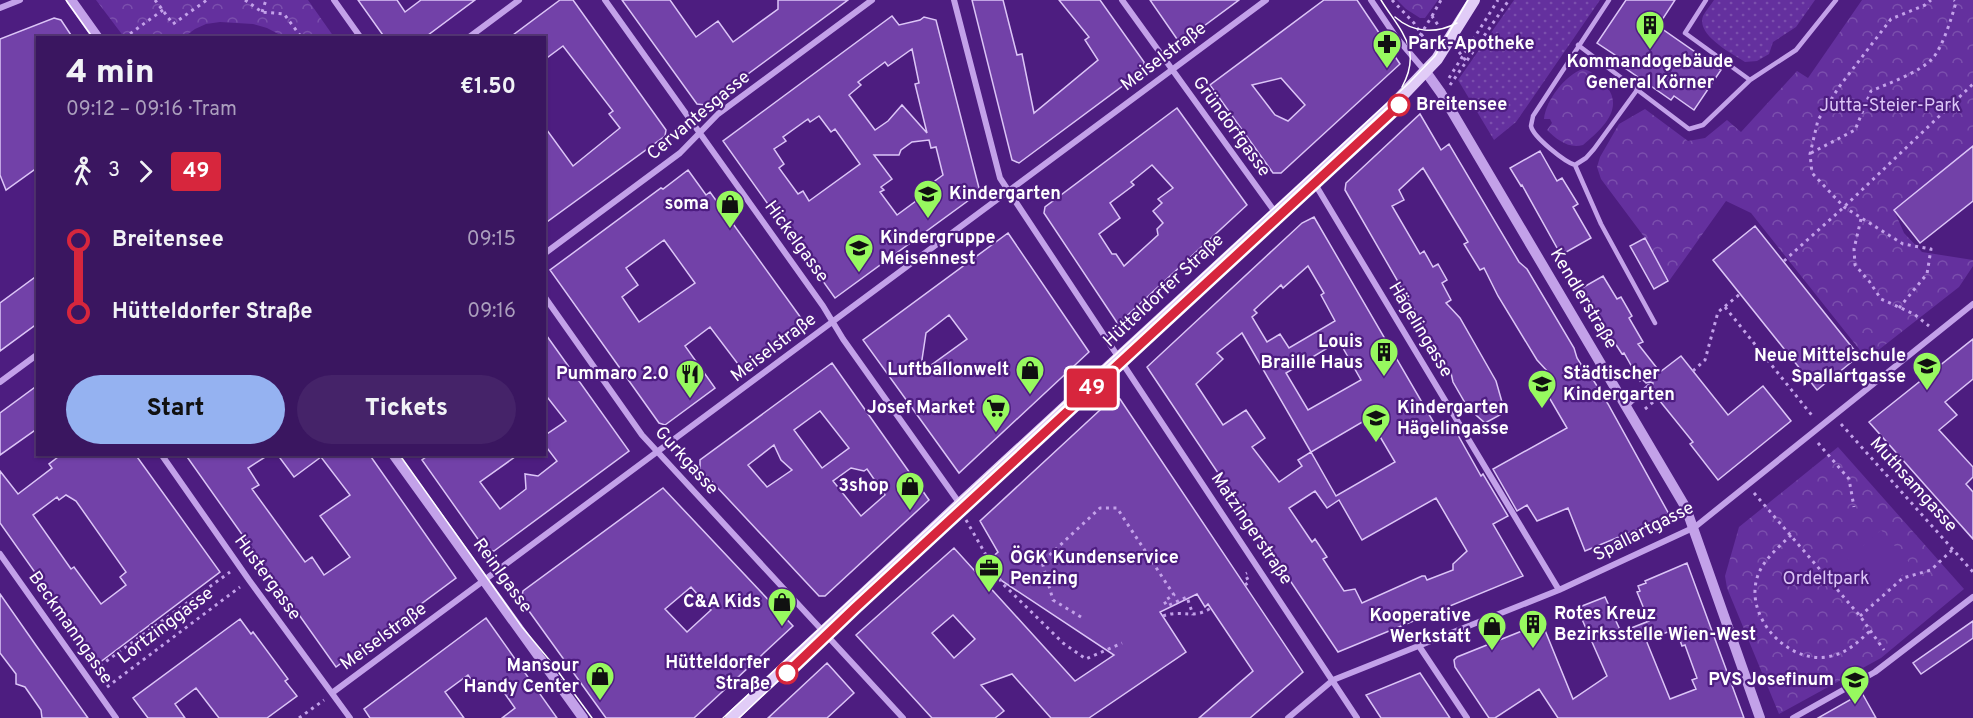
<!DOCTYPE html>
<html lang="en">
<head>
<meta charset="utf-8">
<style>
  body { margin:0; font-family:Overpass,sans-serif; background:#452369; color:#f1f3f6; height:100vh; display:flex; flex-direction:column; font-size:22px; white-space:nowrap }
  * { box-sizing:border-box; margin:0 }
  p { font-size:20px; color:#ab9fbd }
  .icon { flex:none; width:33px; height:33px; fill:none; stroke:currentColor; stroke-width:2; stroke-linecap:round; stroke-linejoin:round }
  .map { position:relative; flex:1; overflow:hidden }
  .details { position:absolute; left:36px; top:36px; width:510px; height:420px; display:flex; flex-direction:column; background:#3a1660; border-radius:0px; box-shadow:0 2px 4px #0004,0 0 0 2px #543575 }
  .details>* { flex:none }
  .badge { padding:0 12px; border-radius:4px; font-size:21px; line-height:39px }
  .map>.badge { position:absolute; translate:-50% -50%; box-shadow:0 0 0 3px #fff }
  .legs { display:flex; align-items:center; gap:9px; height:66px; padding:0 30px; font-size:20px }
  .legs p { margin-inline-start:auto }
  .overview { display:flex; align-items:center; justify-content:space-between; height:102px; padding:0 30px }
  h1 { font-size:33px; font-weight:800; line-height:45px }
  .button { display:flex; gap:12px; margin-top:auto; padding:12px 30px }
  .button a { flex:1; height:69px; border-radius:36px; background:#95b2f1; color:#111; font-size:24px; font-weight:800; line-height:69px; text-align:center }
  .button a+a { background:#452369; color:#f1f3f6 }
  ul { padding:0 30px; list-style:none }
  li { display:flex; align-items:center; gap:21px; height:72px; font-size:22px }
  li i { display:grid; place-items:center; width:9px; height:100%; margin:0 8px; background:currentColor }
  li i::after { content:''; width:15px; height:15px; margin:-8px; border:4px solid; border-radius:50%; background:#3a1660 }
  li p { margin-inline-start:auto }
  li:first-child i { background:linear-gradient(#0000 50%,currentColor 0) }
  li:last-child i { background:linear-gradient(currentColor 50%,#0000 0) }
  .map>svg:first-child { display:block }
  .grass { fill:url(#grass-dots) }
  .forest { fill:url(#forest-crowns) }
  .garden { fill:#64309e }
  .building { fill:#7241a8; stroke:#dcc5f7; stroke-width:1.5; fill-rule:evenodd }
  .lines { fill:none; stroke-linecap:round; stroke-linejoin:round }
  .path { stroke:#c3a1e9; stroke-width:3; stroke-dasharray:3 4.5; stroke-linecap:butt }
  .service { stroke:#c3a1e9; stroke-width:4.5 }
  .minor { stroke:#c3a1e9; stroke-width:6 }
  .tertiary { stroke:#c3a1e9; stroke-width:10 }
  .secondary { stroke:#e1ccf7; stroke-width:12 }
  .tram { stroke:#fff; stroke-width:1.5 }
  .line-1-casing { stroke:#fff; stroke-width:14 }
  .line-1 { stroke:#d7263d; stroke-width:9 }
  .stop-1-dot { fill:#fff; stroke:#d7263d; stroke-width:3 }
  .labels { text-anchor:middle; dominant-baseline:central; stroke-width:4.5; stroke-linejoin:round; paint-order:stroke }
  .poi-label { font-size:18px; font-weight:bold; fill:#fff; stroke:#4d1d80; text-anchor:end }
  .street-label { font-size:18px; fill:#fff; stroke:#4d1d80 }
  .stop-label { font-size:18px; font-weight:bold; fill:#fff; stroke:#4d1d80; text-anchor:start }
  .park-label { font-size:18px; fill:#dcc5f7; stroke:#4d1d80 }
</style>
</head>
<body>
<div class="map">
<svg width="1973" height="718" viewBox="0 0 1973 718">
  <defs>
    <pattern id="grass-dots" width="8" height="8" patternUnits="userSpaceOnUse" patternTransform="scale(1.5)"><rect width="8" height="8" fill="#64309e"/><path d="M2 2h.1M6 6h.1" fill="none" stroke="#7b4fad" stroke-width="1.8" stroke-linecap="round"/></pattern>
    <pattern id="forest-crowns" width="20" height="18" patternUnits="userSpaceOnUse" patternTransform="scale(1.5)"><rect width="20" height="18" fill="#64309e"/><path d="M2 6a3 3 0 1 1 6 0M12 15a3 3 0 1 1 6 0" fill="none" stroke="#7b4fad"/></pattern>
  </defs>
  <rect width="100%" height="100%" fill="#4d1d80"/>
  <path class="grass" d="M1514,0h86l-84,122 -22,18 -36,-60z
    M1714,0h101l-19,27 -23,15 -4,12 -12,7 -12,1c-14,-9 -49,-27 -42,-46 3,-6 8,-11 11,-16z"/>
  <path class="forest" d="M96,0h212l26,37h-50l-17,-9 -14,-4 -33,-2 -14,2 -11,5 -11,8h-60z
    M1397,0h41l-13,18h-5l-14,-9z
    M1862,0h111v146l-79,64 10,23 18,19 51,8v6l-14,21 -92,72 -116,-146 -25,-12 -57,80 -24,-43 -44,-59 -4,-12 3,-10 19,-33 26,-15 43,32 17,-3 22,-18 14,12 56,-61 11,7z
    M1583,69c8,1 14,8 20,13 24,25 0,46 -20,63 -14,4 -26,-5 -36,-15l5,-7 -2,-4h-6c2,-19 21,-44 39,-50z
    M1838,447l126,142 -83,69 -102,56 -52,-126 -2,-12 14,-49z"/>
  <path class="garden" d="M1881,530l31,36 -50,44 -31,-36z"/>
  <path class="building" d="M358,0h39l8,12 16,-12h54l-51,38h-39z
    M560,0h13l93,130 -1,6 -121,88v-98l29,40 47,-38 -11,-14 4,-3 -50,-65 -19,14v-22h-35z
    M622,0h48l26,37 22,-16 15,21 45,-33v-9h70l-142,105 -9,-1z
    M972,0h31l14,55 5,-1 12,59 64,-53 -13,-20 4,-3 -30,-37h41l44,62v8l-125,93 -7,-3z
    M1150,0h89l-54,40 -8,-1z
    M1324,0h33l43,64 -119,109h-8l-63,-88zM1281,78l24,27 -17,16 -13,-6 -23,-30z
    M1626,0h49l-17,26 63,44 -27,40 -20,-14 -3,4 -56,-39 3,-4 -21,-14z
    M892,16l7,9 21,-5 4,-3 12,3 44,172 -145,106 -112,-157zM912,49l7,34 -4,1 12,49 -25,-28 -14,16 -13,9 -26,-35 12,-10 -3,-3 27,-20 3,4zM819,116l12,16 4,-3 25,35 -51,37 -6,-10 -5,3 -19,-26 5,-4 -10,-15 12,-8 -3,-4 25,-18 2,3zM929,140l2,8 5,-1 7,28 -22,16 3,4 -27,20 -17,-23 4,-2 -3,-3 11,-8 -18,-24h25l2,-5 11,-8z
    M54,18l7,2 12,18h-35v129l-32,23 -6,-15v-136z
    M1177,108l70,97 -129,119 -74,-111 1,-6zM1152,165l21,23 -15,11 4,4 -9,8 10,12 -6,6 1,6 -34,31 -8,-12h-4l-13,-20 21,-16 -10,-15 24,-18 -3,-3z
    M1420,114l21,36 8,-6 70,118 8,7 47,79 3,10 10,16 2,-1 19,31 62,112 -85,35 -17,-43 -31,13 -10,-16 -10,6 -24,-42 74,-41 -24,-41 2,-5 -3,-5 7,-4 -12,-13 -39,-64 -14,-28 -4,2 -16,-26 4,-2 -45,-74 -24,22 5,10 -12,6 28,48 4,-3 9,16 5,-3 9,16 -5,3 9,17 -5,3 14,15 36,63 8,28 -5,3 1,3 -15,8 -17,-15 -15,-26 -2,-9 -7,-5 -20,-34 -5,-16 -74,-128 1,-7z
    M1973,146v55l-53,42 -26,-33z
    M1540,151l17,30 5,-3 16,26 -5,3 18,31 -30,17 -39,-70 -1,1 -11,-18z
    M688,170l18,25 4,-3 91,126 -2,8 -58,42 -31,-41 -25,19 30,42 -50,37 -6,-2 -109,-153 111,-82 2,1zM664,240l31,43 -56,39 -17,-25 16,-12 -12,-17z
    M1314,217l127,218 13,-7 27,48 2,-2 25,42 -15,8 30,52 -185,76 -191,-285 155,-144zM1308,266l16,27 -3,2 14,26 -46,27 -9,-14 -13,8 -15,-25 5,-4 -3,-3 27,-25 2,3zM1242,333l69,119 -13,8 4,6 -23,16 -27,-35 13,-9 -19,-28 -23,15 -27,-41 27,-25 -6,-6zM1339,341l22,39 -53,30 -22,-37zM1369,418l26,44 -59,34 -25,-44zM1315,491l12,17 12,-8 23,40 74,-42 31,53 -14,13v6l-26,10 -2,-4h-3l-60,27 -7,-14 -11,2 -21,-32 4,-2 -12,-18 -3,3 -23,-34z
    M1755,226l104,130 -42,34 -104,-130z
    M1008,233l81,119 -130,121 -96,-133zM949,315l18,24 -47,34 6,-40z
    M1645,238l23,43 -14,8 -24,-43z
    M38,275v48l-38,28v-48z
    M1603,276l14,23 4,-2 11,19 -3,2 14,24 -5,2 22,28 21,-16 47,59 35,-29 28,35 -73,59 -28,-36 3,-2 -42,-52 2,-7 -3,-1 -4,1 -4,-4 -2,2 -16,-28 -2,1 -27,-42 2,-1 -15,-23z
    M544,332l85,119 -135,100 -9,-2 -63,-89 8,-6h89l-39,28 20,27 26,-20 -1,-15 13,2 19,-15 -13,-17v-8l22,-15 -22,-28z
    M1973,339v40l-28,23 12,13 -18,15 34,37v10l-7,7 7,8v47l-104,-117z
    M832,363l97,137 -104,96h-6l-119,-127v-9zM820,411l29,37 -27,20 -28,-38zM774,445l7,15 11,10 -25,17 -19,-22zM851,468l13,3 3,-2 18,26 -24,21 -28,-35z
    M38,385v43l-38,27v-42z
    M1113,398l7,1 183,273 -53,46h-51l54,-47 -45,-67 -3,3 -8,-13 -37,18 26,40 -97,66h-38l-39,-44 -31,11 23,26 -9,7h-63l-76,-83 98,-87 121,133 39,-26 -133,-88 17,-15 -18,-31zM953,615l22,24 -21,19 -22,-25z
    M62,454h73l85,118 -121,91 -99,-140v-52l18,23 34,-26 -3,-4zM66,495l10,6 50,71 -6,5 6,8 -25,19 -27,-37 -3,2 -38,-54 24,-18 2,3z
    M185,454h85l-22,14 11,17 -7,4 53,73 7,-5 12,18 26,-18 -30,-41 30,-21 -29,-38 -27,20 -17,-23h92l87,124 -120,89z
    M663,488l130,138 -99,92h-88l-85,-118 2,-9zM691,587l20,23 -24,22 -22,-23z
    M1687,563l57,155h-186l-19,-29 -44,29h-6l-34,-51 -1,-7 3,-3 85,-34 31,76 34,-23 -30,-68 28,-11 16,35 28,-11 -12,-29 3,-1 -2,-5 8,-3 -1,-2zM1676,629l6,17 3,-1 12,33 -5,2 4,9 -26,10 -24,-59z
    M0,594l35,50 53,74h-46l-1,-8 -16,-23 -9,-3v-10l-16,-21z
    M486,618l71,100h-55l13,-10 -17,-24 -7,5 -6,-8 -2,2 -10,-1 -5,-7 -23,17 19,26h-94l-6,-9z
    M240,619l11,15 2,-2 35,47 -3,2 12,15 -30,22h-48l-23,-30 -21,16 10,14h-37l-15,-20z
    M1973,621v17l-52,36 -8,-11z
    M827,663l27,30 -27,25h-59z
    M1420,673l30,45h-69l-15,-23z
    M1862,693l14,25h-58z"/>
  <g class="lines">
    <path class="path" d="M155,0l18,24 34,-24
      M245,0l17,12 22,2 18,24
      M1392,0l22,23 15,23
      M262,12l4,-12
      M1432,16l9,-16
      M124,38l39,-28
      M1416,42l16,-26 8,12
      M1459,52l8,10
      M1449,78l49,-78
      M1450,85l59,-85
      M1419,99l5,9 8,-7
      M1811,153l44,-23 16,-39c18,-8 48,-18 62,-33 10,-12 19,-41 23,-56l-2,-2
      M1861,219l-7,30 1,16 14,16 12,18 33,15 15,12
      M1784,261l60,-54 129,-123
      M1725,307l89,111
      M1899,308l28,-34 4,-25 -28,-5 -59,-37 -32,-34 -2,-19 8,-34 21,-33 52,-68 34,-14 6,-5
      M1693,371l12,-11 13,-48 22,-18
      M1645,409l13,-11
      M1841,424l132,148
      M1818,443l31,36 5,28
      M1754,493l106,123 24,34
      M966,520l36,63 61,60 23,16 36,-16
      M1791,535c-12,12 -27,24 -33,40 -15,40 28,88 69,82 19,-3 30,-14 43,-26
      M1245,585l4,-3 -4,-8 2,-1
      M1163,616c20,-7 29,4 48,-8
      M1860,616l43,-38 28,-8 22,-21
      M1081,617l-28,-17 -11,-38 58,-54h17l57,87 -10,6 3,5 20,-9 6,18
      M94,670l136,-98
      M107,687l133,-100
      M299,718l25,-18"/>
    <path class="service" d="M1609,0l-76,116c0,1 -2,9 -2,10 2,11 34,36 44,39l26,59 54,99
      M1706,0l-21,33 65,47
      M1578,45l111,84 14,-4 47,-45 46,-30 40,-50
      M1575,165l11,-7 8,-9 43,-59
      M1627,406l22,-20"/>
    <path class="minor" d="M334,0l27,38
      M605,0l218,306 20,33 117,165
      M954,0l46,178 357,540
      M1122,0l153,212
      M1371,0l25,37 29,34
      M0,8l20,-8
      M468,38l51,-38
      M1312,179l247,411
      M544,254l136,-101 38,-39 154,-114
      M544,296l98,139 261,283
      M0,382l38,-28
      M161,454l88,126 101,138
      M0,554l116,164
      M1419,646l48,72
      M332,693l934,-693
      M1288,718l45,-38 226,-90 136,-63 278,-223
      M1793,718l82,-46 98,-75"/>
    <path class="tertiary" d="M71,0l27,38
      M1426,72l15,21 245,415 74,210
      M393,454l190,264"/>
    <path class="secondary" d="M731,718l229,-214 436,-402 41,-43 37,-59"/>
    <path class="tram" d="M66,0l27,38
      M1381,0c19,31 42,49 21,87
      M1395,17c18,16 41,17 62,6
      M399,454l123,173 29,35 41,56
      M723,718l686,-635 26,-27 33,-56
      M739,718l103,-98"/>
  </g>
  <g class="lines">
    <g class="line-1-casing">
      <path id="line-1" d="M787,673l68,-65 544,-503"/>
    </g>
    <use href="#line-1" class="line-1"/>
  </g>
  <defs>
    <g id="building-pin" transform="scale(1.5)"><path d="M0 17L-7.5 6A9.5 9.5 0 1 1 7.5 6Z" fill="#97f95f" stroke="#4d1d80"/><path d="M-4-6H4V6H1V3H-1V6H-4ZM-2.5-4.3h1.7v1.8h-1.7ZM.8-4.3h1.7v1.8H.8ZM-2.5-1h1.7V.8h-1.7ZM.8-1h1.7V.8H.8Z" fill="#111"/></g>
    <g id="pharmacy-pin" transform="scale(1.5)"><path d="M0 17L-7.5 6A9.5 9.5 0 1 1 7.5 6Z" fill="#97f95f" stroke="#4d1d80"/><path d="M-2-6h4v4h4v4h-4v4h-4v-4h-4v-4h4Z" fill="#111"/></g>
    <g id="school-pin" transform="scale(1.5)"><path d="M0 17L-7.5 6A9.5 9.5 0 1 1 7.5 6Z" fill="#97f95f" stroke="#4d1d80"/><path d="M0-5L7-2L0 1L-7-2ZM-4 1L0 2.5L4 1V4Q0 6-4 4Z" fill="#111"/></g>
    <g id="shop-pin" transform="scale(1.5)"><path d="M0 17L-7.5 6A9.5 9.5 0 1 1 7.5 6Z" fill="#97f95f" stroke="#4d1d80"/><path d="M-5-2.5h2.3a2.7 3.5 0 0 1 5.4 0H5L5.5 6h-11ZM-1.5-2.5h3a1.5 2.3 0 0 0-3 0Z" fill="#111"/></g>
    <g id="restaurant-pin" transform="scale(1.5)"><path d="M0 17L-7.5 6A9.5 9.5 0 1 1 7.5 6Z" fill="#97f95f" stroke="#4d1d80"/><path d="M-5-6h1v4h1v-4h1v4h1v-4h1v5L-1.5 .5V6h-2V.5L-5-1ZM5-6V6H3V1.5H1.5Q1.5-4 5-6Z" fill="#111"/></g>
    <g id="supermarket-pin" transform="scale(1.5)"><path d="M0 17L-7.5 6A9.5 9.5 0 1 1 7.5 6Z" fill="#97f95f" stroke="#4d1d80"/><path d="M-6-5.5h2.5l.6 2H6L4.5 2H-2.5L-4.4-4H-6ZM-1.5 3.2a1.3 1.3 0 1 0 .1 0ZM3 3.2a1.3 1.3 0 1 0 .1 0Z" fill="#111"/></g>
    <g id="office-pin" transform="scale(1.5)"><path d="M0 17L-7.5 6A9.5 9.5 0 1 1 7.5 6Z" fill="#97f95f" stroke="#4d1d80"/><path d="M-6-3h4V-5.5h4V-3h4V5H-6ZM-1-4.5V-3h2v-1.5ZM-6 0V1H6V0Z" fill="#111"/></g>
  </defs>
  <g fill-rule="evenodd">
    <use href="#building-pin" x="1650" y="25"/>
    <use href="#pharmacy-pin" x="1387" y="44"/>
    <use href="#school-pin" x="928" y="194"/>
    <use href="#shop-pin" x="730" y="204"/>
    <use href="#school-pin" x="859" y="248"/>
    <use href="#building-pin" x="1384" y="352"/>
    <use href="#school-pin" x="1927" y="366"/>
    <use href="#shop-pin" x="1030" y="370"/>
    <use href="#restaurant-pin" x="690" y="374"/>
    <use href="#school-pin" x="1542" y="384"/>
    <use href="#supermarket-pin" x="996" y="408"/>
    <use href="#school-pin" x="1376" y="418"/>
    <use href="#shop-pin" x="910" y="486"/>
    <use href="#office-pin" x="989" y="568"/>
    <use href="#shop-pin" x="782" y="602"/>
    <use href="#building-pin" x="1533" y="624"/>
    <use href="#shop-pin" x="1492" y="626"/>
    <use href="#shop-pin" x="600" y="676"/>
    <use href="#school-pin" x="1855" y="680"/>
  </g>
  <g class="stop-1-dot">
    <circle cx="1399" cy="105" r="10"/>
    <circle cx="787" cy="673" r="10"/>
  </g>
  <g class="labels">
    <g class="poi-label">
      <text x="1408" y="44" text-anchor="start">Park-Apotheke</text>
      <text x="1650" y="62" text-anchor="middle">Kommandogebäude<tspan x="1650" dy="21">General Körner</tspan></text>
      <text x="949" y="194" text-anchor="start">Kindergarten</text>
      <text x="709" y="204">soma</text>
      <text x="880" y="238" text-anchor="start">Kindergruppe<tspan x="880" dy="21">Meisennest</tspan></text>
      <text x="1363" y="342">Louis<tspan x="1363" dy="21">Braille Haus</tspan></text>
      <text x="1906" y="356">Neue Mittelschule<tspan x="1906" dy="21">Spallartgasse</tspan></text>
      <text x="1009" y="370">Luftballonwelt</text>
      <text x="669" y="374">Pummaro 2.0</text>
      <text x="1563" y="374" text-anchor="start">Städtischer<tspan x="1563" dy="21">Kindergarten</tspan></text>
      <text x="975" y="408">Josef Market</text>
      <text x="1397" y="408" text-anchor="start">Kindergarten<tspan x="1397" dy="21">Hägelingasse</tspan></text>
      <text x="889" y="486">3shop</text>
      <text x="1010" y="558" text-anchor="start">ÖGK Kundenservice<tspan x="1010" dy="21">Penzing</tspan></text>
      <text x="761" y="602">C&amp;A Kids</text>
      <text x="1554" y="614" text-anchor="start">Rotes Kreuz<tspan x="1554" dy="21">Bezirksstelle Wien-West</tspan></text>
      <text x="1471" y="616">Kooperative<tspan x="1471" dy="21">Werkstatt</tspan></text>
      <text x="579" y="666">Mansour<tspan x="579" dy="21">Handy Center</tspan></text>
      <text x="1834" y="680">PVS Josefinum</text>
    </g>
    <g class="street-label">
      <text transform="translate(1164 57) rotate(-37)">Meiselstraße</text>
      <text transform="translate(699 116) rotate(-40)">Cervantesgasse</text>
      <text transform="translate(1231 127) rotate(54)">Gründorfgasse</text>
      <text transform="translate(796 242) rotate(54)">Hickelgasse</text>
      <text transform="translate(1164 291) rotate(-43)">Hütteldorfer Straße</text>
      <text transform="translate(1583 299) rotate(59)">Kendlerstraße</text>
      <text transform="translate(1420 330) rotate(59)">Hägelingasse</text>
      <text transform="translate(774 348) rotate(-37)">Meiselstraße</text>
      <text transform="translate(686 461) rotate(48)">Gurkgasse</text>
      <text transform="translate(1913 485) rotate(48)">Muthsamgasse</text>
      <text transform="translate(1251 529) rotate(56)">Matzingerstraße</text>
      <text transform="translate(1644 532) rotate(-27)">Spallartgasse</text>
      <text transform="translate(502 576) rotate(54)">Reinlgasse</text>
      <text transform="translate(267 578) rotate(54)">Hustergasse</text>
      <text transform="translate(166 626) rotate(-37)">Lortzinggasse</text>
      <text transform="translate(70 628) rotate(55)">Beckmanngasse</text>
      <text transform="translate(384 637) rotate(-36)">Meiselstraße</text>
    </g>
    <g class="stop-label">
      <text x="1416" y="105">Breitensee</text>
      <text x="770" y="663" text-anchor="end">Hütteldorfer<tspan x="770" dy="21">Straße</tspan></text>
    </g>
    <g class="park-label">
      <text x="1890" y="106">Jutta-Steier-Park</text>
      <text x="1826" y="579">Ordeltpark</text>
    </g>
  </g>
</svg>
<b class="badge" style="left:1092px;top:388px;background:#d7263d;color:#fff">49</b>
<section class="details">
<div class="overview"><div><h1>4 min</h1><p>09:12 – 09:16 · Tram</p></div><b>€1.50</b></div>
<div class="legs"><svg class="icon" aria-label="walk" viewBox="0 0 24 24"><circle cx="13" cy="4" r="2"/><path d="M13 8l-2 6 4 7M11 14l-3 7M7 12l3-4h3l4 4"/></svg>3<svg class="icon" aria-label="forward" viewBox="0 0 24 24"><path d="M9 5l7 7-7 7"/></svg><b class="badge" style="background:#d7263d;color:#fff">49</b></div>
<ul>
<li><i style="color:#d7263d"></i><b>Breitensee</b><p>09:15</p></li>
<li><i style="color:#d7263d"></i><b>Hütteldorfer Straße</b><p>09:16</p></li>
</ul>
<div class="button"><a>Start</a><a>Tickets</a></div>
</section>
</div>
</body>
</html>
